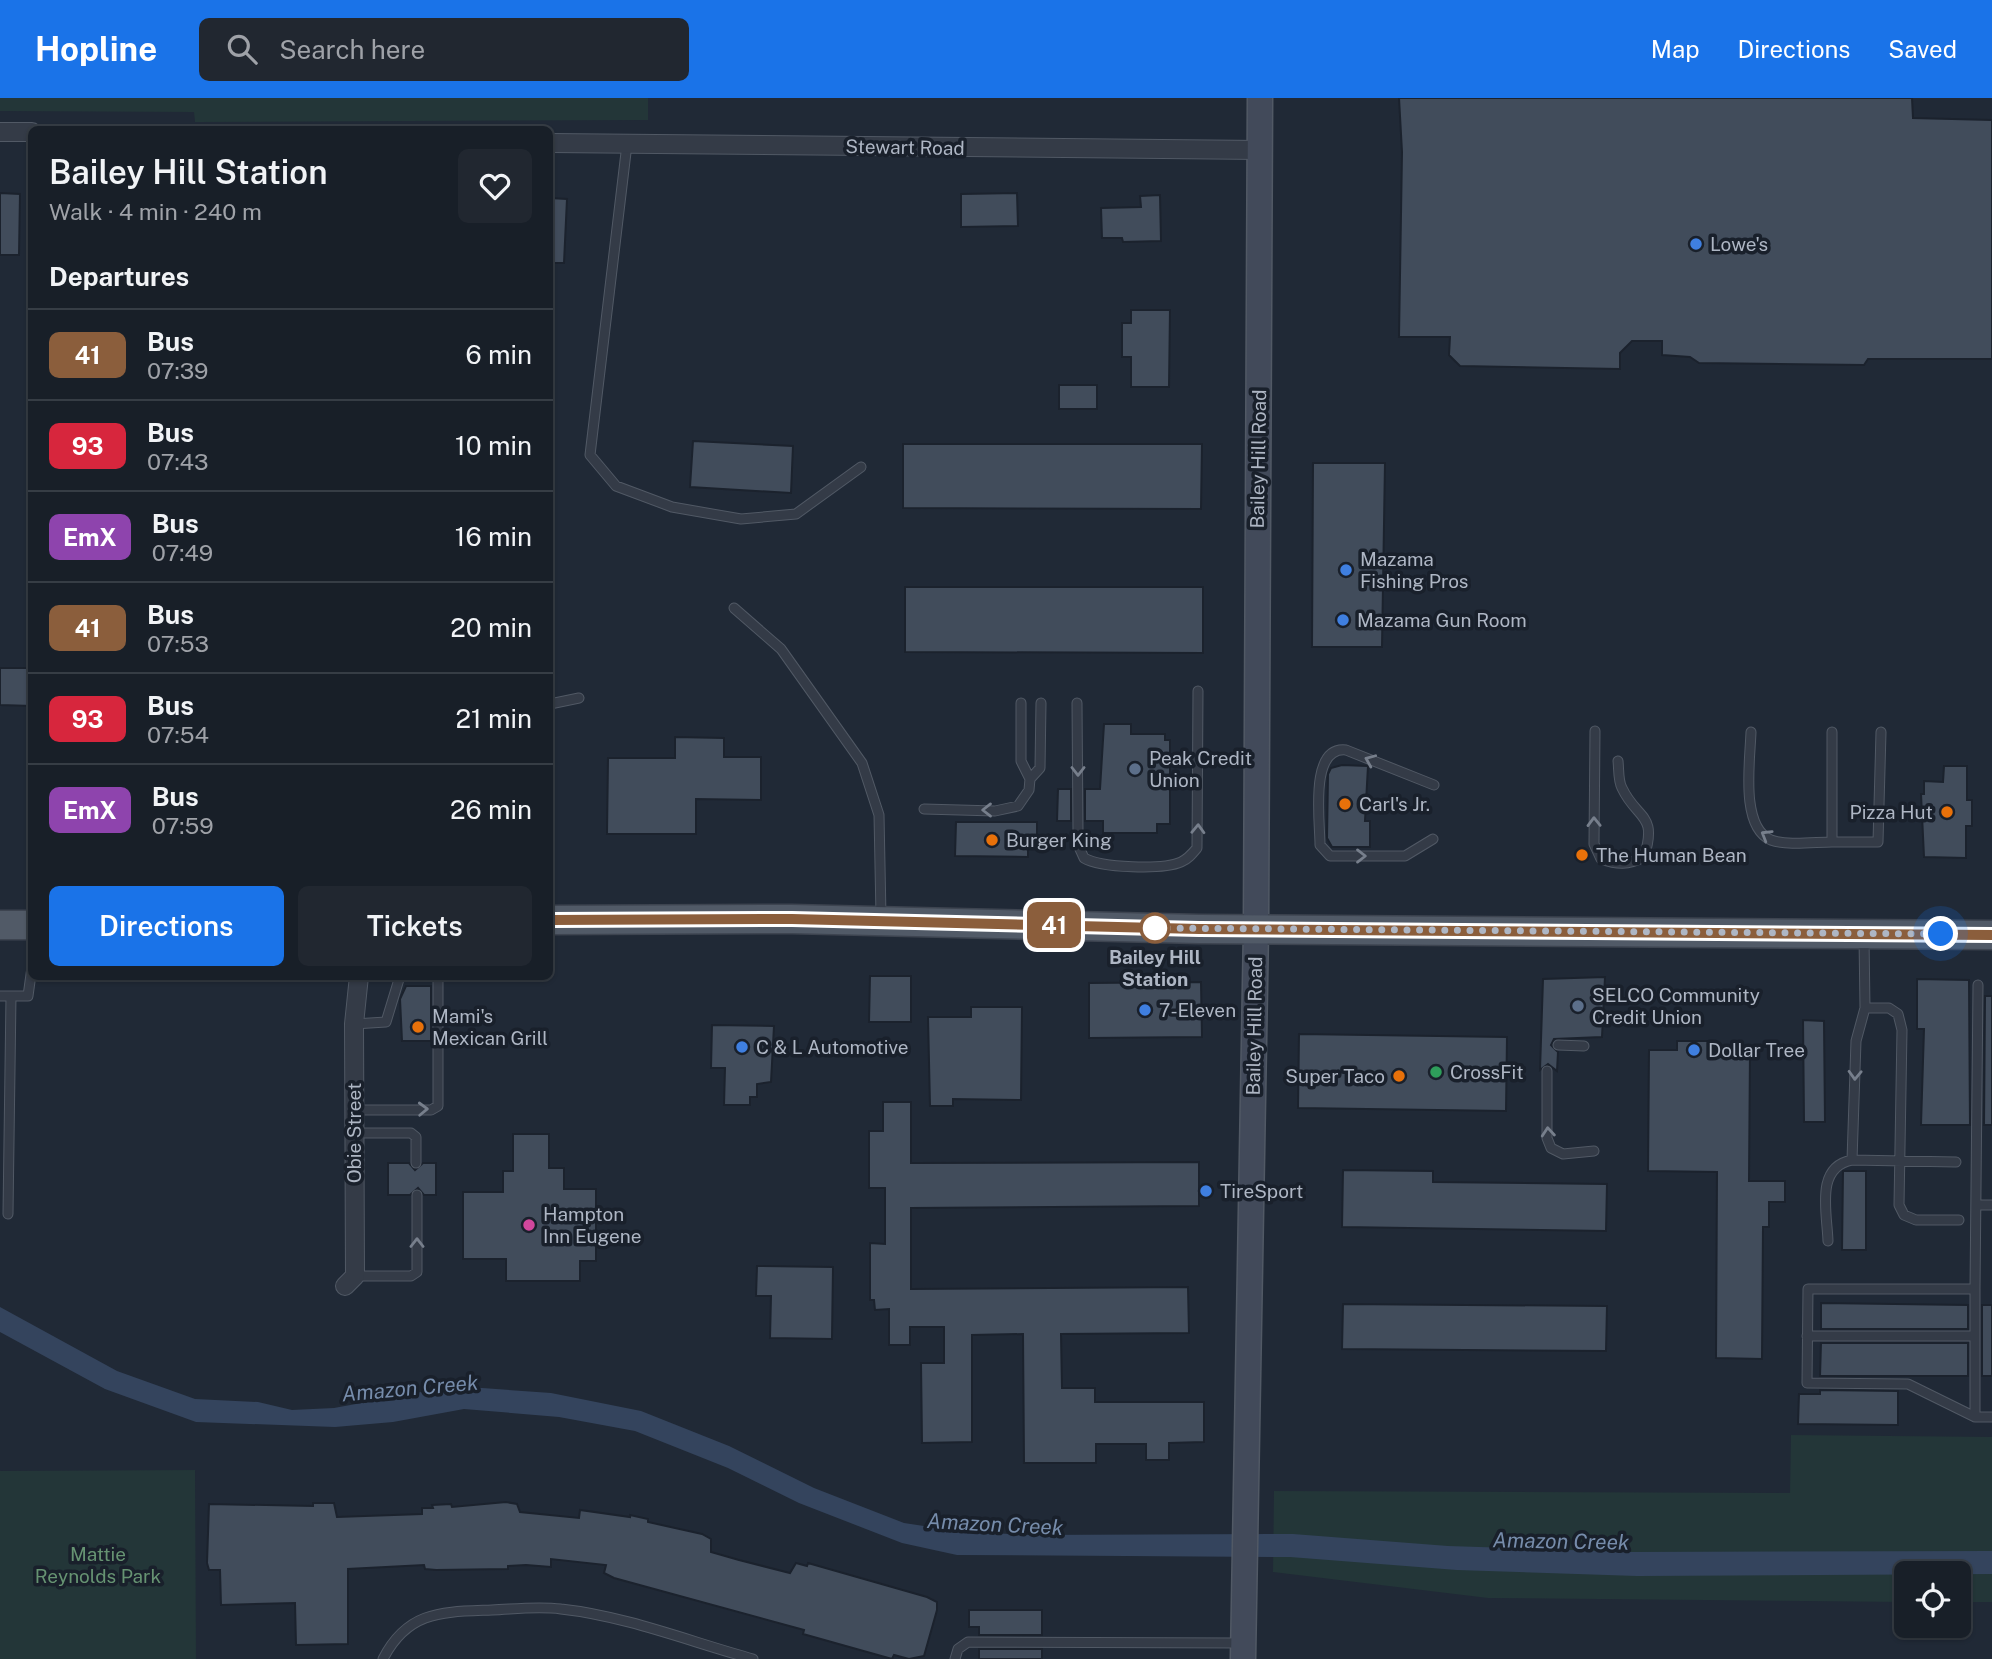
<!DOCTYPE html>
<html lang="en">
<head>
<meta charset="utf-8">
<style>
  body { margin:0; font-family:"Public Sans",sans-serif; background:#212730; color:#f1f3f6; height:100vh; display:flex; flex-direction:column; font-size:26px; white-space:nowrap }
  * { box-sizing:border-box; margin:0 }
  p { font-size:23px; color:#9fa2a8 }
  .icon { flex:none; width:38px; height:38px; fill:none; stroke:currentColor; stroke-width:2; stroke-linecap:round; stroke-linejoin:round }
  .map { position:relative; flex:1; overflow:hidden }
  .side { position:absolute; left:28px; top:28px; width:525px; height:854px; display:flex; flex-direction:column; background:#181f28; border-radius:10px; box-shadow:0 2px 5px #0004,0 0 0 2px #363d45 }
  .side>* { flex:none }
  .badge { padding:0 14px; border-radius:10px; font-size:24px; line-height:46px }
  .buttons { position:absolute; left:1894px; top:1463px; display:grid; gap:14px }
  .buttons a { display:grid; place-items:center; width:77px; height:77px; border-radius:10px; background:#181f28; box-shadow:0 2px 5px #0004,0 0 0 2px #363d45; font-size:35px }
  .you { position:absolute; width:35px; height:35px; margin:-18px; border:5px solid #fff; border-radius:50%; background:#1a73e8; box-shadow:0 0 0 10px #1a73e833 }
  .map>.badge { position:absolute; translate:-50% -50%; box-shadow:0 0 0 4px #fff }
  h2 { padding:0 21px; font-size:26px; line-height:63px }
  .round { display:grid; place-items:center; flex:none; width:74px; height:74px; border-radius:10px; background:#212730 }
  .summary { display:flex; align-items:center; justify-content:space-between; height:119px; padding:0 21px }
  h1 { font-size:33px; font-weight:600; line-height:52px }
  .button { display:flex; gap:14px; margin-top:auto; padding:14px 21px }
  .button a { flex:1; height:80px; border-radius:10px; background:#1a73e8; color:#fff; font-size:28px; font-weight:600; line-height:80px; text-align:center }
  .button a+a { background:#212730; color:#f1f3f6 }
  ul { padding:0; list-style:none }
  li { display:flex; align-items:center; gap:21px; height:91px; padding:0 21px; border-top:2px solid #363d45 }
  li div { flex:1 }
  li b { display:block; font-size:26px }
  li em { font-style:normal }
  li .badge { min-width:77px; font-weight:700; text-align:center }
  header { display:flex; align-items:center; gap:42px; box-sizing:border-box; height:98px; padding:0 35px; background:#1a73e8; color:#fff }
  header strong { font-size:33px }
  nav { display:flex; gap:38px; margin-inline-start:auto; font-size:24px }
  .search { width:490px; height:63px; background:#212730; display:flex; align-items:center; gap:18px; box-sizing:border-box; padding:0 24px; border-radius:10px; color:#9fa2a8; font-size:26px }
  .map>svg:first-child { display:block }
  .green { fill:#233638 }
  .water { fill:#34445d }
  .building { fill:#414c5b; stroke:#1b222d; stroke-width:2 }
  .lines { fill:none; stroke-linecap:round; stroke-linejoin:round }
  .lane-casing { stroke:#515965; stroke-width:11 }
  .street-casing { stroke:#515965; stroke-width:20 }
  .secondary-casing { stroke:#515965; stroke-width:27 }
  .primary-casing { stroke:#3d4450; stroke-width:31 }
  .lane { stroke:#343b47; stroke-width:9 }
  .street { stroke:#343b47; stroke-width:18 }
  .secondary { stroke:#424a5a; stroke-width:24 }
  .primary { stroke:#515a67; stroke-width:28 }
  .oneway { stroke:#777f8c }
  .line-casing { stroke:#fff; stroke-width:16 }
  .line { stroke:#8b5e3c; stroke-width:10 }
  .walk { stroke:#aeb6c4; stroke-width:7; stroke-dasharray:0 12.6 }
  .shop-dot { fill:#3f7fe0; stroke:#19202b; stroke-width:2.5 }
  .service-dot { fill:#5c6f8a; stroke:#19202b; stroke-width:2.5 }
  .food-dot { fill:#e8710a; stroke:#19202b; stroke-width:2.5 }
  .stop-dot { fill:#fff; stroke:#8b5e3c; stroke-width:3.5 }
  .leisure-dot { fill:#2e9e5b; stroke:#19202b; stroke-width:2.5 }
  .hotel-dot { fill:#d1479c; stroke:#19202b; stroke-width:2.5 }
  .labels { text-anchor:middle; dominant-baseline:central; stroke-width:7; stroke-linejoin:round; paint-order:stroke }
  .street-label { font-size:19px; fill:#aeb6c4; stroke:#19202b }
  .poi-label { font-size:19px; fill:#aeb6c4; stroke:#19202b; text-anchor:start }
  .stop-label { font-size:19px; font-weight:bold; fill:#aeb6c4; stroke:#19202b }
  .park-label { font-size:19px; fill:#669372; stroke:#19202b }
  .water-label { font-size:21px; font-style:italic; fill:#768cab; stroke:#19202b }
</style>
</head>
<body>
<header>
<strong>Hopline</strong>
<div class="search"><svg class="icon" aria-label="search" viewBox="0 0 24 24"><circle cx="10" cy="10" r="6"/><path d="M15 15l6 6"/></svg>Search here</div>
<nav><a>Map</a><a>Directions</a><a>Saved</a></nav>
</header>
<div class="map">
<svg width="1992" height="1561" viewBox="0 0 1992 1561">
  <rect width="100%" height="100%" fill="#202936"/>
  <path class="green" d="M0,0h648v22l-453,2 -1,-10 -194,-1z
    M1791,1337l201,2v165h-34v-29h-52v29l-418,-4 -215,-26 1,-81 516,2z
    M195,1372l1,189h-196v-188z"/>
  <path class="water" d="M0,1209l117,64 78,28 63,3 34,8 42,-2 120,-22 97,7 90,18 88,35 85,42 90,35 53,8 70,4 266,-1 155,12 183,6 361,-1v23l-355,2 -180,-6 -167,-13 -333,-2 -55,-12 -103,-40 -71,-35 -93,-37 -76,-14 -95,-8 -71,13 -58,5 -139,-5 -91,-33 -105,-57z"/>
  <path class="building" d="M1399,0h513l1,20 79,2v239h-124l-4,6 -165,-2 -9,-6 -28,-2v-14h-30l-12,12v16l-160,-3 -11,-11 1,-18h-51l3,-185z
    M0,95l20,1 -1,61h-19z
    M1017,95l1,33 -57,1v-33z
    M1160,97l1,46 -38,1 -1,-4h-20l-1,-30 40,-1 -1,-11z
    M550,100l17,1 -3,64h-14z
    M1131,212h39l-1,77h-38v-30h-9v-34h9z
    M1059,287h38v24h-38z
    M693,343l100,5 -2,47 -101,-6z
    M903,346h299l-1,65 -298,-1z
    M1313,365h72l-3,184h-70z
    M905,489h298v66l-298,-1z
    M0,570h32v38l-32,-1z
    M1104,626h27v10h34v6h5v84h-13v9h-54v-12h-18v-32h15z
    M675,639l49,1v19h37v43l-65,-1v35h-89l1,-76h67z
    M1342,667l26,1 -3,55h5v26h-38l-5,-9 1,-64 3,-6z
    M1944,668h23v34h5v26h-6v32l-42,-1 -3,-63h3v-13l19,1z
    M1058,691h13v32h-14z
    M956,724h81v18l-9,-1v18l-73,-1z
    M870,878h41v46h-42z
    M1605,879l-3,60 -48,2 -3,6 7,7 -1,19 -9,-7 -8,6 3,-91z
    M1917,881l52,1 1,145h-49l3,-96h-7z
    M1201,884l1,55 -113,1v-55z
    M406,888h25v55h-29l-2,-42z
    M1985,898h7v129h-8z
    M971,909h51l-1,93 -68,-1v7h-23l-2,-89h43z
    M1803,922l21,1 1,101h-21z
    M712,927l62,1 -3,56 -14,2v13h-7v8h-26l1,-37h-14z
    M1299,936l208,3 -1,74 -208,-3z
    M1677,943h37l-1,10h37l-1,130h36v21h-16v25h-6l-1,132 -46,-1 1,-186 -69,-1 1,-121h28z
    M883,1004h28v61l288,-1v44l-288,2v81l277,-2 1,46 -128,1 1,54h33v14h109v40l-35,1v17h-23v-16h-50v19h-72l-1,-129 -51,1v107l-50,1 -1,-80h23v-36h-34v18h-21v-36l-14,1 -1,-10h-4v-57l15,1v-56h-16v-57h14z
    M513,1036h36v34h15v21h32v72h-16v20h-74v-22h-43v-67h40v-21h10z
    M388,1065h21l6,7 8,-7h13v32h-12l-6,-7 -8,7h-22z
    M1343,1072l90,1v11l174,2 -1,47 -264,-4z
    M1843,1073h23v79h-24z
    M757,1168l76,1 -1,72 -62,-1 1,-42h-15z
    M1821,1205l147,2v24h-147z
    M1343,1206l264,2 -1,45 -264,-2z
    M1982,1207h10v71h-10z
    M1821,1245h147v33h-148z
    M1820,1292l78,1v34l-100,-1 1,-30h21z
    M506,1404l11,2 3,8 59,6 1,-8 50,7v-2l18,4v3l54,12 9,5v13l28,8 51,13 6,-10 11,3 1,-3 119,34 10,5v8l-13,46 -15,3 -15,-4 -2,4 -89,-25 1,-4 -190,-52 -10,-5 2,-8 -55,-6v8l-25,-2 -18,1v3l-72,1 -11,-1 -1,-4 -76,4v75l-52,1 -1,-42 -74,2 -1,-35h-11l-2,-7 2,-59 104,2v-3h21l3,14 85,-3v-6h11l-1,-3 19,-1 1,3z
    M969,1512h73v25h-63v-8h-10z
    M979,1551h63v10h-63z"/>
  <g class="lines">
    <g class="lane-casing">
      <path id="lane" d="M627,46l-37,311 26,31 56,21 69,12 55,-5 65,-47
        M734,510l47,41 81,114 17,52 2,101
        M1021,605v58l9,18
        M1077,605l1,128 1,16 5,11c17,10 79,12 97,4 7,-3 11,-8 16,-14l1,-157
        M550,606l29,-6
        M1595,633l-1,113 7,15c17,6 27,6 43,-2 14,-44 -7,-37 -22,-69 -4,-7 -3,-19 -4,-27
        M1751,634c-1,29 -11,95 20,108 16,6 44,2 61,2
        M1832,634v110h46l3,-110
        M924,711l71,2 23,-5 11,-16 1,-11 10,-11 1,-65
        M1433,741l-28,17h-75l-10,-11c0,-24 -11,-99 26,-95l88,35
        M1864,840l1,70h24l9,6 4,16 -3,175 5,10 12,5h43
        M1978,887l-3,304h-167l-1,94 101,1 67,33h17
        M0,898h28l4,-29
        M1865,910l-9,33 -4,119 104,2
        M354,926l32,-2 14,-46
        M1558,947l26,1
        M1547,973v67l4,10 12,6 31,-3
        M354,1012h77l7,-4v-130
        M354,1035h57l5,4v26
        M1976,1107h16
        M8,1116l3,-218
        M1828,1143c-1,-29 -13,-74 24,-81
        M355,1178h56l6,-4v-77
        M1975,1191v128
        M1807,1238h168
        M383,1561c25,-49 60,-47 109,-49 23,-1 46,-4 69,-1 65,7 130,33 192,50
        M955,1561l3,-10 10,-7 272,1"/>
    </g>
    <g class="street-casing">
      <path id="street" d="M0,34h32
        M550,45l710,7
        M345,1188l10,-10 -1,-252 5,-48"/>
    </g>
    <g class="secondary-casing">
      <path id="secondary" d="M1243,1561l13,-730 4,-831"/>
    </g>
    <g class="primary-casing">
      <path id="primary" d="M550,822l242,-1 407,10 793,6
        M0,827h32"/>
    </g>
    <use href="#lane" class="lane"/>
    <use href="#street" class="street"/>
    <use href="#secondary" class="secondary"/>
    <use href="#primary" class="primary"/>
  </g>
  <defs><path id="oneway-chevron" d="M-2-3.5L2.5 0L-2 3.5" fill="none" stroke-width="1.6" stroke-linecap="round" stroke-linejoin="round" transform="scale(1.75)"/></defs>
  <g class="oneway">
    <use href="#oneway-chevron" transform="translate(1370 662) rotate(-157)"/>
    <use href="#oneway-chevron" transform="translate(1078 673) rotate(90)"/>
    <use href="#oneway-chevron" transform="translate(987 712) rotate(-180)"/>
    <use href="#oneway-chevron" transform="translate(1594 724) rotate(-91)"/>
    <use href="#oneway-chevron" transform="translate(1198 731) rotate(-88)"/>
    <use href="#oneway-chevron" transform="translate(1766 737) rotate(-149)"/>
    <use href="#oneway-chevron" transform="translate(1361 758)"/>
    <use href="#oneway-chevron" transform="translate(1855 977) rotate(92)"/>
    <use href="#oneway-chevron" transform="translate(423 1011) rotate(-2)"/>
    <use href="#oneway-chevron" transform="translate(1548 1034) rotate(-95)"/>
    <use href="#oneway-chevron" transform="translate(417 1145) rotate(-90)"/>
  </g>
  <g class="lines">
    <g class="line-casing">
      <path id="line" d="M550,822l242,-1 407,10 793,6"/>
    </g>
    <use href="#line" class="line"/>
    <path class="walk" d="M1155,830l786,6"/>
  </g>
  <g class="shop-dot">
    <circle cx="1696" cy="146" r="7"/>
    <circle cx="1346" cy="472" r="7"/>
    <circle cx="1343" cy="522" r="7"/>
    <circle cx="1145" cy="912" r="7"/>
    <circle cx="742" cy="949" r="7"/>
    <circle cx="1694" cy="952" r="7"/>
    <circle cx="1206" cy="1093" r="7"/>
  </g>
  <g class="service-dot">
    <circle cx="1135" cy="671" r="7"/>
    <circle cx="1578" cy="908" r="7"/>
  </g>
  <g class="food-dot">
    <circle cx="1345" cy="706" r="7"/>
    <circle cx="1947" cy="714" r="7"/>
    <circle cx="992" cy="742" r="7"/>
    <circle cx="1582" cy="757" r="7"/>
    <circle cx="418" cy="929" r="7"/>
    <circle cx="1399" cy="978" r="7"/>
  </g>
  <circle class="stop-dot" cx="1155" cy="830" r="14"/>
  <circle class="leisure-dot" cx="1436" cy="974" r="7"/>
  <circle class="hotel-dot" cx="529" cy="1127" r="7"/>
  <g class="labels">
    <g class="street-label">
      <text transform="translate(905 49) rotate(1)">Stewart Road</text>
      <text transform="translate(1258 361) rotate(-89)">Bailey Hill Road</text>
      <text transform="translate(1254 928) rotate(-89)">Bailey Hill Road</text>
      <text transform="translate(354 1035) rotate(-90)">Obie Street</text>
    </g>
    <g class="poi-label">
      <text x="1710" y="146">Lowe's</text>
      <text x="1360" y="461">Mazama<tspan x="1360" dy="22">Fishing Pros</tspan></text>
      <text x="1357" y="522">Mazama Gun Room</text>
      <text x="1149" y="660">Peak Credit<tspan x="1149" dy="22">Union</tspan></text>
      <text x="1359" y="706">Carl's Jr.</text>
      <text x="1933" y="714" text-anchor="end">Pizza Hut</text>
      <text x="1006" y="742">Burger King</text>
      <text x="1596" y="757">The Human Bean</text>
      <text x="1592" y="897">SELCO Community<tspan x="1592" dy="22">Credit Union</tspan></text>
      <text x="1159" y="912">7-Eleven</text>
      <text x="432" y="918">Mami's<tspan x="432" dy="22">Mexican Grill</tspan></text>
      <text x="756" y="949">C &amp; L Automotive</text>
      <text x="1708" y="952">Dollar Tree</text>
      <text x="1450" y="974">CrossFit</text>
      <text x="1385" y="978" text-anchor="end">Super Taco</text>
      <text x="1220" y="1093">TireSport</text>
      <text x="543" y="1116">Hampton<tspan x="543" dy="22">Inn Eugene</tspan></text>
    </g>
    <g class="stop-label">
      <text x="1155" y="859">Bailey Hill<tspan x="1155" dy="22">Station</tspan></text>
    </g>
    <g class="park-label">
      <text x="98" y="1456">Mattie<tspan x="98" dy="22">Reynolds Park</tspan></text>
    </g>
    <g class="water-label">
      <text transform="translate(410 1290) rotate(-5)">Amazon Creek</text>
      <text transform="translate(995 1426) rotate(3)">Amazon Creek</text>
      <text transform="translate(1561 1443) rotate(1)">Amazon Creek</text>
    </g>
  </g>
</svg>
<div class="buttons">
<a><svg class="icon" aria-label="locate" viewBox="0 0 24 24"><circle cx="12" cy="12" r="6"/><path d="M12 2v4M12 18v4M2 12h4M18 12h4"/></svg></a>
</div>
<div class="you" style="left:1941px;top:836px"></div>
<b class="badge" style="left:1054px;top:827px;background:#8b5e3c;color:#fff">41</b>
<section class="side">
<div class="summary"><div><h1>Bailey Hill Station</h1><p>Walk · 4 min · 240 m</p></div><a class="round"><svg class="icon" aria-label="heart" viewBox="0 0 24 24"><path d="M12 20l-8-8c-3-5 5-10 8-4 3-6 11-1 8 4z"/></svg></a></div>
<h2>Departures</h2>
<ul>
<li><span class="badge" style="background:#8b5e3c;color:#fff">41</span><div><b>Bus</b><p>07:39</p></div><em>6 min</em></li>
<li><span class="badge" style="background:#d7263d;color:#fff">93</span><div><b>Bus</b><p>07:43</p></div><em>10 min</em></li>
<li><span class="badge" style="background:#8e44ad;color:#fff">EmX</span><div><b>Bus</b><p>07:49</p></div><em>16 min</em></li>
<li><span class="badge" style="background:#8b5e3c;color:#fff">41</span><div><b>Bus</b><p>07:53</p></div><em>20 min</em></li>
<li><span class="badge" style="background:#d7263d;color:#fff">93</span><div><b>Bus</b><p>07:54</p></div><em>21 min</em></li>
<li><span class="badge" style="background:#8e44ad;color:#fff">EmX</span><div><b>Bus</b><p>07:59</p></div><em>26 min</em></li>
</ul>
<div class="button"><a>Directions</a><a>Tickets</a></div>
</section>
</div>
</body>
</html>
